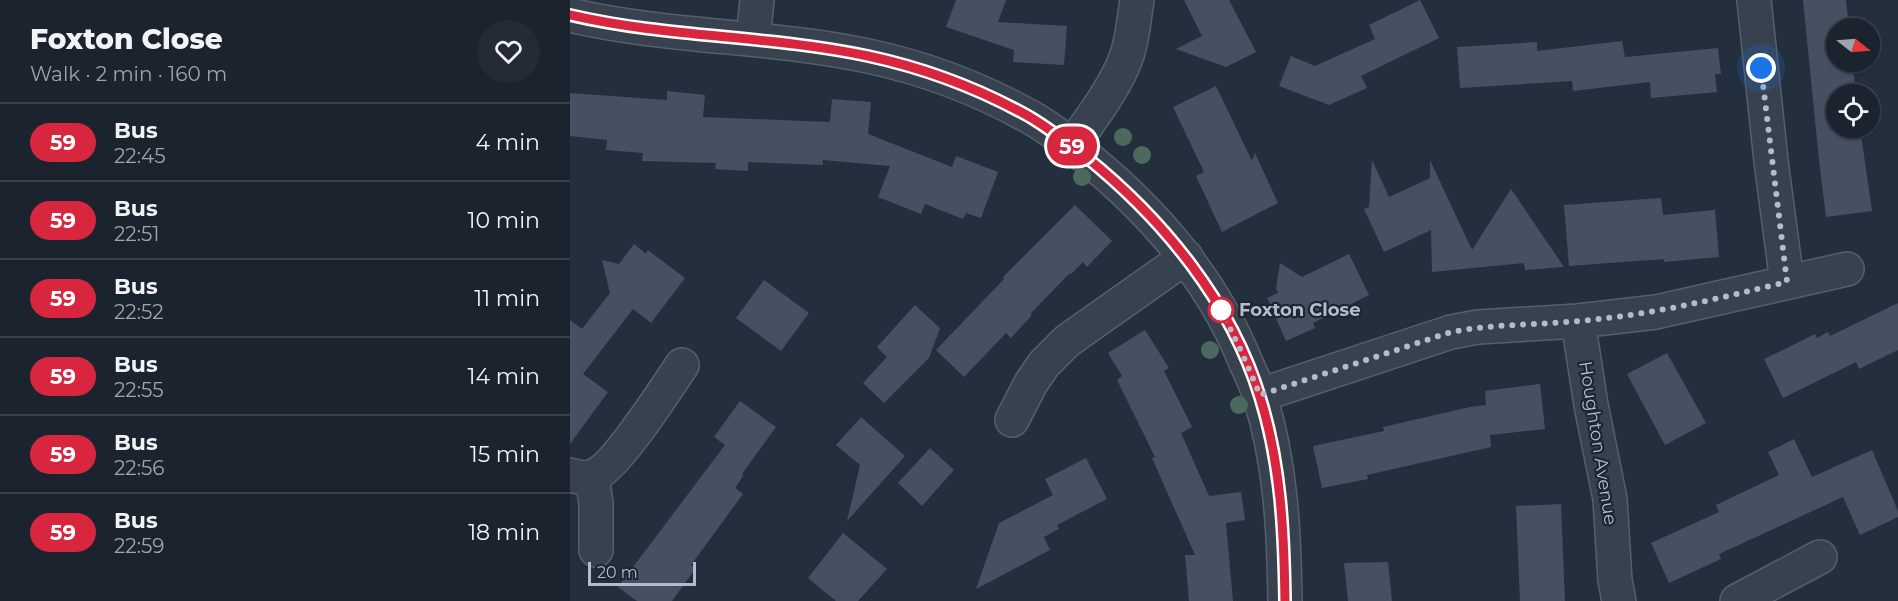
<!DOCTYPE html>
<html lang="en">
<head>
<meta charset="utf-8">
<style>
  body { margin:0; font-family:Montserrat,sans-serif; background:#242b36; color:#f1f3f6; height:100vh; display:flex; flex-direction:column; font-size:22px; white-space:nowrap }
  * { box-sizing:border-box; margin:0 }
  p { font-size:20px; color:#a0a4aa }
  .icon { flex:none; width:33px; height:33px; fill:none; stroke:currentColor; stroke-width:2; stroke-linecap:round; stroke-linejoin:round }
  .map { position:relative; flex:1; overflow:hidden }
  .sheet { display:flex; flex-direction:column; background:#1b232e; width:570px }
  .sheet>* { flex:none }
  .badge { padding:0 12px; border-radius:20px; font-size:21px; line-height:39px }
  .needle { width:39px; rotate:107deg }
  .fabs { position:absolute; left:1256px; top:18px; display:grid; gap:12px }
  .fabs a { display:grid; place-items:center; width:54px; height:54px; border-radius:50%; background:#1b232e; box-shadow:0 2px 4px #0004,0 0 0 2px #39404a; font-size:30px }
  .scale { position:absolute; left:18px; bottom:15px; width:108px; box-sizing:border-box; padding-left:6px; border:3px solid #b4bcc9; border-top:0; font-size:16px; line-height:21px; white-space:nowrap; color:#b4bcc9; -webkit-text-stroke:4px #1d2633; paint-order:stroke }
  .you { position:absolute; width:30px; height:30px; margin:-15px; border:4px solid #fff; border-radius:50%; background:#1a73e8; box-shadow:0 0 0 9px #1a73e833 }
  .map>.badge { position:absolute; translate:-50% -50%; box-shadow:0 0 0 3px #fff }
  .round { display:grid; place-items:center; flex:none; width:63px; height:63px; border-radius:32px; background:#242b36 }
  .head { display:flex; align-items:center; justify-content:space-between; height:102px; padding:0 30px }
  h1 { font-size:28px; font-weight:800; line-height:45px }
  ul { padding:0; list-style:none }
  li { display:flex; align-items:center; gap:18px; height:78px; padding:0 30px; border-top:2px solid #39404a }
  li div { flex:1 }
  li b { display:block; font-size:22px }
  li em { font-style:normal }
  li .badge { min-width:66px; font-weight:700; text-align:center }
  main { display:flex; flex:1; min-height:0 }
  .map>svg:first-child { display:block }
  .building { fill:#455162 }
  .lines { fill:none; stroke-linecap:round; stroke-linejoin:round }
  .minor-casing { stroke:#565f6c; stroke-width:36 }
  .minor { stroke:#38414e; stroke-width:33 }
  .tree { fill:#4b6a5d }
  .line-casing { stroke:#fff; stroke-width:14 }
  .line { stroke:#d7263d; stroke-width:9 }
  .walk { stroke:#b4bcc9; stroke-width:6; stroke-dasharray:0 10.8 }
  .stop-dot { fill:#fff; stroke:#d7263d; stroke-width:3 }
  .labels { text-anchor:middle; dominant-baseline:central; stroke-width:4.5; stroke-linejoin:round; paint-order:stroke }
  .stop-label { font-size:18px; font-weight:bold; fill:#b4bcc9; stroke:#1d2633; text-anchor:start }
  .street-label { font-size:18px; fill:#b4bcc9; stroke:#1d2633 }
</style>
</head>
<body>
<main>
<section class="sheet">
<div class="head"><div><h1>Foxton Close</h1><p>Walk · 2 min · 160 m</p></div><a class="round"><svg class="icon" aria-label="heart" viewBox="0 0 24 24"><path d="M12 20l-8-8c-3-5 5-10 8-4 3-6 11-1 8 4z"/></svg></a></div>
<ul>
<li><span class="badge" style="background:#d7263d;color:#fff">59</span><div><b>Bus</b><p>22:45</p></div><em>4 min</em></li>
<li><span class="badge" style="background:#d7263d;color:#fff">59</span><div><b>Bus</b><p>22:51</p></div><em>10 min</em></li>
<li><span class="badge" style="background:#d7263d;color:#fff">59</span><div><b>Bus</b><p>22:52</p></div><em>11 min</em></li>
<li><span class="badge" style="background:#d7263d;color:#fff">59</span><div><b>Bus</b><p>22:55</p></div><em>14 min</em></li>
<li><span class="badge" style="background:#d7263d;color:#fff">59</span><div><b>Bus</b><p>22:56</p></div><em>15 min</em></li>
<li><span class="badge" style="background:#d7263d;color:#fff">59</span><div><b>Bus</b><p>22:59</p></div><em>18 min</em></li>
</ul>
</section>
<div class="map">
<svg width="1328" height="601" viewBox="0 0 1328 601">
  <rect width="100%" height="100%" fill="#242f3e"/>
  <path class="building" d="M386,0h50l-8,22 69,4 -3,39 -51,-3 1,-12 -68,-23z
    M614,0h45l27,52 -30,15 -50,-18 26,-13z
    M850,0l19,38 -78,38 6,12 -38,17 -50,-19 12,-30 24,10 60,-27 -6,-14z
    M1233,0h43l3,28h-13v34h16l4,32h-20v34h24l12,83 -46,6 -7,-57z
    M1052,41l3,16 93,-9 3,26h-6l2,18 -66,6 -1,-16 -77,9 -1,-10 -112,7 -3,-41 80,-5v9z
    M646,86l36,75 3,-8 23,50 -56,29 -26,-56 8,-4 -31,-65z
    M97,91l38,4 -2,22 127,5 2,-23 39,3 -3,32 84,33 4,-11 42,16 -17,46 -15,-5 -3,6 -38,-15 -4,10 -43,-17 12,-31 -67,-6v5l-75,-3v9l-33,-2 1,-6 -74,-2 1,-8 -37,-3 1,-10 -37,-4v-43l97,7z
    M802,160l17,37 41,-19v-18l42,90 39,-61 53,78 -39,3 -1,-7 -92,9 -1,-42 -47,22 -20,-43 5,-2z
    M1091,198l2,17 52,-5 4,47 -55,5v-3l-95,7 -5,-61z
    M505,205l37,36 -25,26 -4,-5 -12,12 -1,-1 -40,41 2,1 -21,23 -5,-5 -42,44 -28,-27 68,-71 -1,-2z
    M64,244l12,10 2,-4 37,28 -34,45 -18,-14 -50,65 25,18 -38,52v-124l12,9 28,-36 -8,-33 17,4z
    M779,254l20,41 -56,28 2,5 -29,13 -19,-43 11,-5 -2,-5 4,-25 22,14z
    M194,280l45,33 -28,38 -45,-33z
    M1328,303v47l-39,19 -3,-7 -73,36 -19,-39 51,-25 2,4 11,-6 2,4z
    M345,305l25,23 -11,30 -45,45 -21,-20 24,-26 -10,-10z
    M575,330l24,38 -5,3 28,56 -11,6 28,63 32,-4 4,28 -19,3 7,78h-44l-4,-46h10l-43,-97 3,-1 -38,-77 5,-4 -14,-23z
    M1097,353l39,70 -41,22 -38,-71z
    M970,384l5,45 -55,6 1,12 -124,28 1,4 -46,9 -9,-42 71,-15 -1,-4 87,-20 16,-2 -1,-14z
    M170,401l36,26 -34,47 1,2 -8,12 8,6 -52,71 4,4 -23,32h-35l-19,-14 107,-142 -11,-8z
    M291,417l44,39 -58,65 13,-56 -24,-20z
    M1224,439l18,38 60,-27 26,61v6l-38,18 -17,-38 -124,57 2,5 -52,24 -18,-40 68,-31 -3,-7 63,-30 -11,-23z
    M360,448l24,22 -32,36 -24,-23z
    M516,458l21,41 -50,26 2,4 -15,8 6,13 -74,39 23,-66 54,-28 -8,-16z
    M991,504l4,97h-45l-4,-95z
    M273,533l44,36 -29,32h-22l-28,-23z
    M818,562l4,39h-44l-4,-38z"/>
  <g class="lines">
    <g class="minor-casing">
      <path id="minor" d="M1184,0l17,161 16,121
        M0,15c98,23 199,20 298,41 56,12 112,33 162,61 20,11 39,26 56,40 69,56 127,124 160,206 5,11 11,23 14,34 21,67 24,135 25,204
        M183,39l4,-39
        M502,146c18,-26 45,-61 55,-91 6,-18 7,-37 10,-55
        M1008,321l13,84 19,94 5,81 4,21
        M690,395l191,-63 27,-5 100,-6 78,-9 191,-43
        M442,420l19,-37 13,-19 23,-23 119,-84
        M0,475c7,2 16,4 23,1 22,-7 74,-89 89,-111
        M22,477l4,26v47
        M1167,601l83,-44"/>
    </g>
    <use href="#minor" class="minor"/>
  </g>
  <g class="tree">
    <circle cx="553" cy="137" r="9"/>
    <circle cx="572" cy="155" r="9"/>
    <circle cx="512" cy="177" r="9"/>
    <circle cx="640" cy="350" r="9"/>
    <circle cx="669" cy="405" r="9"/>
  </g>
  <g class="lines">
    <g class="line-casing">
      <path id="line" d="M0,15c98,23 199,20 298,41 56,12 112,33 162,61 20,12 38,26 56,40 77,62 145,145 174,240 21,67 24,135 25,204"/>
    </g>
    <use href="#line" class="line"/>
    <path class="walk" d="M651,310l21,43 18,42 191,-63c42,-8 85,-7 128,-11 72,-6 137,-22 208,-39l-26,-214"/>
  </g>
  <circle class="stop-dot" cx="651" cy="310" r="12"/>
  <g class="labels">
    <g class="stop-label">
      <text x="669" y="310">Foxton Close</text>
    </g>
    <g class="street-label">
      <text transform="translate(1028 443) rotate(81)">Houghton Avenue</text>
    </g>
  </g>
</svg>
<div class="fabs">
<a><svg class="needle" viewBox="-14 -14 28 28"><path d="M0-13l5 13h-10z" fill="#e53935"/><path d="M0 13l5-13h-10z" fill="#a0a4aa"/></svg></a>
<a><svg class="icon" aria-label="locate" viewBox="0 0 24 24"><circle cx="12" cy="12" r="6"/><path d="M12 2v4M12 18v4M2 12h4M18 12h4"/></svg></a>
</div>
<div class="scale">20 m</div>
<div class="you" style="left:1191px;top:68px"></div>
<b class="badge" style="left:502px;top:146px;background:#d7263d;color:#fff">59</b>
</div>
</main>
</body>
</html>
